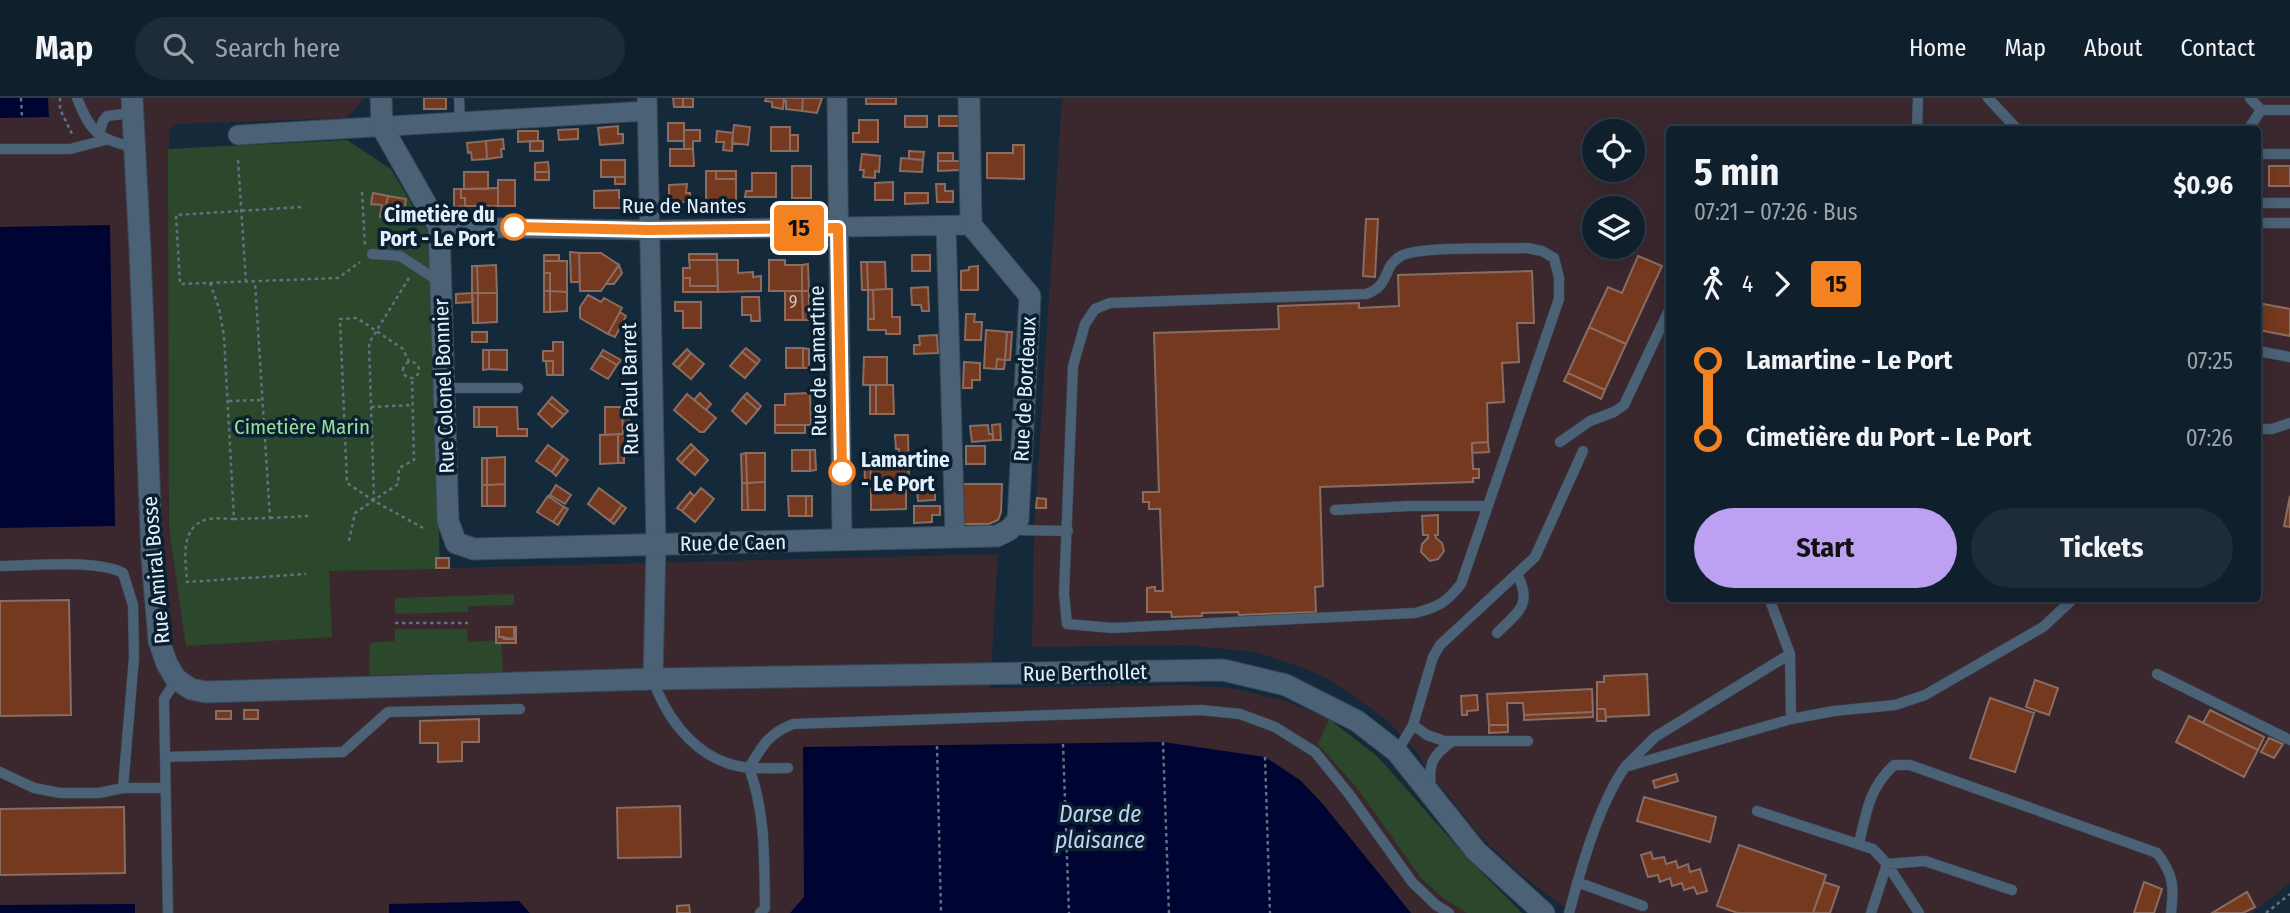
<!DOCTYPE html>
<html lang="en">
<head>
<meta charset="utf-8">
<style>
  body { margin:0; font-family:"Fira Sans Condensed",sans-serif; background:#1d2c38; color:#f1f3f6; height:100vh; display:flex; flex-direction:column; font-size:26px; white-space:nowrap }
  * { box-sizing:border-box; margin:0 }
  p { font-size:23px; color:#9ba2a9 }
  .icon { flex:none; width:38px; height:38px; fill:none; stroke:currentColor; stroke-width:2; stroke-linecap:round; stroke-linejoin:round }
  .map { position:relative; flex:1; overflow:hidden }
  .sheet { position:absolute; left:1666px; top:28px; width:595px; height:476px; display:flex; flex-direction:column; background:#0f1f2c; border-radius:7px; box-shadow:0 4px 18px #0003,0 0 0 2px #2f3d48 }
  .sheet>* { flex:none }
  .badge { padding:0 14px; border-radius:5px; font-size:24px; line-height:46px }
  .tools { position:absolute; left:1582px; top:21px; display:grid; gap:14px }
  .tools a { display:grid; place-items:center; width:63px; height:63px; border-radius:50%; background:#0f1f2c; box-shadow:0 4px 18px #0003,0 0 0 2px #2f3d48; font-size:35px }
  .map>.badge { position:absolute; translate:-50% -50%; box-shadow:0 0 0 4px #fff }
  .legs { display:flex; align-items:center; gap:10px; height:77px; padding:0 28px; font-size:23px }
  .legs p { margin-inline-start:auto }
  .summary { display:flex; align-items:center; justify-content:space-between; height:119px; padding:0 28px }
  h1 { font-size:38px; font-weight:700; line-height:52px }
  .primary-button { display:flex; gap:14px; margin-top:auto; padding:14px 28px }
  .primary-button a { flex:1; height:80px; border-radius:42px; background:#bca0f2; color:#111; font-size:28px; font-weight:700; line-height:80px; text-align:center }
  .primary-button a+a { background:#1d2c38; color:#f1f3f6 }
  ul { padding:0 28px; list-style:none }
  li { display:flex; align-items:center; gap:24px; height:77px; font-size:26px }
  li i { display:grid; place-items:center; width:10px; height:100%; margin:0 9px; background:currentColor }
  li i::after { content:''; width:18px; height:18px; margin:-9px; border:5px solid; border-radius:50%; background:#0f1f2c }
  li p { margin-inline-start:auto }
  li:first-child i { background:linear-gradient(#0000 50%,currentColor 0) }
  li:last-child i { background:linear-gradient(currentColor 50%,#0000 0) }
  header { display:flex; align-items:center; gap:42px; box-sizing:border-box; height:98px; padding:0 35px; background:#0f1f2c; border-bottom:2px solid #2f3d48 }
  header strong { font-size:33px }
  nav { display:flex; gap:38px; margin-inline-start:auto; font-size:24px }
  .search { width:490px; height:63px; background:#1d2c38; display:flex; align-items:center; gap:18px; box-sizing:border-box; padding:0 24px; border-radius:38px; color:#9ba2a9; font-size:26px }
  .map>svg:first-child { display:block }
  .industrial { fill:#3b282f; fill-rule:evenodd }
  .green { fill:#2b482c }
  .water { fill:#000432 }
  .building { fill:#74391f; stroke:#8a6c61; stroke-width:2 }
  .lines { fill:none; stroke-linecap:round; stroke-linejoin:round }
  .lane-casing { stroke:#374756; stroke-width:11 }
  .street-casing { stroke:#374756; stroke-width:21 }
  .secondary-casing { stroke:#374756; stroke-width:23 }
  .path { stroke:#607281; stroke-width:2.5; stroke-dasharray:3.5 3.5; stroke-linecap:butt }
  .lane { stroke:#4b6175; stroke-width:10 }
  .street { stroke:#4b6175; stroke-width:19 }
  .secondary { stroke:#4b6175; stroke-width:21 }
  .line-1-casing { stroke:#fff; stroke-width:16 }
  .line-1 { stroke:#f58220; stroke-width:10 }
  .stop-1-dot { fill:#fff; stroke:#f58220; stroke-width:3.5 }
  .labels { text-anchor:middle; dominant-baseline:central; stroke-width:7; stroke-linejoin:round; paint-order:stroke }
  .number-label { font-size:18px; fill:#c8c3c6 }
  .street-label { font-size:21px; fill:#e4f1fd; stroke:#0a1f30 }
  .stop-label { font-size:21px; font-weight:bold; fill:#e4f1fd; stroke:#0a1f30; text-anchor:end }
  .park-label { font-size:21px; fill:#97e099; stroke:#0a1f30 }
  .water-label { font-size:23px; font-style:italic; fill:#c3d3f3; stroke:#0a1f30 }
</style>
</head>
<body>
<header>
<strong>Map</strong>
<div class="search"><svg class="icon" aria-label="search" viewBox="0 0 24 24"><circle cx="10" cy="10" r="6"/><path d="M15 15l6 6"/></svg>Search here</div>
<nav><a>Home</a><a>Map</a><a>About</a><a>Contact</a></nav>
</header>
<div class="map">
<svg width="2290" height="815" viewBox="0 0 2290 815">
  <rect width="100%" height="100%" fill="#14293a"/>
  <path class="industrial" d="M0,0h365l-19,20 -169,6 -8,7v396l18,119 141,-75 670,-17 -8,134 192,-3 48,3 53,12 46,19 49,38 91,103 53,53h-1522z
    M1062,0h1228v785l-38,30h-680l-52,-39 -39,-37 -57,-72 -5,-10 -31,-34 -35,-26 -27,-17 -30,-13 -42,-13 -69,-7 -153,2 2,-117zM1670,32h588v468h-588zM1594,33h39v39h-39zM1594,110h39v39h-39z"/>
  <path class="green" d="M347,42l44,29 39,66 10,334 -111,2 3,66 -146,9 -17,-119 -1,-378z
    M514,496v11l-46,1v6l-73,2v-16z
    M395,531h72l1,13 33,-2 2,32 -134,3 1,-32 25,-2z
    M1329,621l49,38 91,103 53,53h-55l-24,-15 -22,-20 -63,-89 -40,-45z"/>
  <path class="water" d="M0,0h48l1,19 -49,1z
    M110,127l5,301 -115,2v-301z
    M1163,644l102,15 35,23 22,23 89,110h-621l14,-16 -1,-150z
    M519,803l11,12h-141v-9z
    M135,806v9h-135v-8z"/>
  <path class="building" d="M424,0h22v11h-22z
    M673,0h10v9h-9z
    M683,0h10v9h-10z
    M766,0h18l-1,11 -11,-2v-5l-7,-1z
    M784,0h19l-1,13 -16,-2v-8h-2z
    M803,0h19l-5,15 -15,-2z
    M866,0h30v6h-30z
    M905,18h22v11h-22z
    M939,18h22v10h-22z
    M859,22h19v22h-25v-9h6z
    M668,25h16v18h-16z
    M734,27l16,2 -2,18 -16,-2z
    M618,28v8h5v9l-23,2 -2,-17z
    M771,29h19v24h-19z
    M2169,29h29v3h-29z
    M578,31v10l-19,1 -1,-10z
    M684,32h16v11h-7v8h-9z
    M518,33h20v10l-20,1z
    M717,33l16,2 -1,18 -9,-1 1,-8h-8z
    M790,37h8v16h-8z
    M503,41l1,10h-3l1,8 -15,2 -1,-18z
    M486,43l1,18 -15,1 -1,-8 -3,1 -1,-10z
    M530,43h13v10h-13z
    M1013,47h11v34l-37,-1v-25h26z
    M670,51h23l1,17h-24z
    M909,53l15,1 -1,8 -14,-1z
    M938,55h15v8h-15z
    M862,56l18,2 -1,16 -4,-1v7l-12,-1 1,-7h-4z
    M901,60l22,2 -1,12 -22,-1z
    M601,62h24v17h-24z
    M938,63h22v9l-22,1z
    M548,64l1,10h-14v-9z
    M792,68h19v32h-19z
    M2269,68h21v20h-21z
    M706,73h10v8h20v23l-30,-1z
    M716,73h20v8h-20z
    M464,74h24v17h-24z
    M535,74h14v8h-14z
    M752,75h24v24h-31l1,-6h6z
    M615,79h10v7h-10z
    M498,82h17v26h-17z
    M893,84v18h-18v-17z
    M687,86l-1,9h4l1,9h-22v-17z
    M936,86h9v7h8v11h-16z
    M498,90v18h-33v-8h-4v-9z
    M454,91h7v9h4v8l-11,1z
    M619,92v8h6v10h-31v-17z
    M373,95l15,3 -4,18 9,2 -1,3 -12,-2 2,-12 -11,-1z
    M905,95h23v10l-23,1z
    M388,98l18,3 -3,18 -19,-3z
    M1366,121h12l-3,58 -12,-1z
    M570,154l9,1 1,29h-9z
    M579,155h22l18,12 -18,26h-21z
    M689,156h28v6h-28z
    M544,157h15v6h-15z
    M912,157h18v16h-18z
    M1638,158l24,10 -36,78 -37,-17 19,-40 14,6z
    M689,162h28l1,26h-28v-8h-7v-10h7z
    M717,162h21v13l15,-1v5l8,-1v15l-43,1z
    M769,162h16v5h17v26h-33z
    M544,163h23v31l-17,-1v-18h-6z
    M861,164h6l1,28h-6z
    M867,164h18l1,27 -18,1z
    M808,166l1,27h-7v-26z
    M496,167l1,28h-19l-1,-27z
    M619,167l3,8 -8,11h-8z
    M472,168h5l1,27h-6z
    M978,168v24h-17v-19l8,-1v-3z
    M1532,173l2,52h-17l2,39 -17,1 2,39 -17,1 1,39 -16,1 1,26h6v9h-6v4l-153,5 3,99 -8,1 1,25 -77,3 -1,-3 -36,1v3l-30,1 -1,-5h-24v-24l8,-1v4h8l-3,-82h-11v-7h-6v-10h16l-5,-159 125,-4 -1,-23 81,-3v5l40,-2 -1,-31z
    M544,175h6v18h-6z
    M683,180h7v8h28v6h-35z
    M928,189l1,24h-7l-1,-6h-9l-1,-17z
    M886,191h6v28h8v17h-14v-4h-18v-11h6l-1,-29z
    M868,192h5l1,29h-6z
    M544,193h6v21h-6z
    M550,193l17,1v19l-17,1z
    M785,193h17l1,29h-18z
    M802,193h7v29h-6z
    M472,195h6v30h-5z
    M472,195l1,9 -17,1v-9z
    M478,195h19v29l-19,1z
    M588,197l13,7 3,-4 18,10 -14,26 -28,-16v-11z
    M742,199h17l1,24h-9v-6h-9z
    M675,204h26v26h-18v-17h-8z
    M2258,205l32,6v27l-32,-6z
    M620,214l6,4 -11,21 -7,-3z
    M966,216h9l-1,8h8l-1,18h-16z
    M1589,229l37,17 -21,46 -37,-17z
    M986,232l21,2 -2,28 -8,-1 -1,10 -12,-1z
    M472,234h15v10h-15z
    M1007,234h5l-2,28h-5z
    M937,237l1,18 -24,1v-9h6l-1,-9z
    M553,244h10v33h-10v-14h-10v-10h10z
    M746,250l14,12 -3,4 -15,-12z
    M786,250h17v20h-17z
    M803,250l6,1v19h-6z
    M687,251l4,4 -13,15 -5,-4z
    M483,252h6v19l-6,1z
    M489,252h18v20l-18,-1z
    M603,252l18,10 -4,5 -17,-10z
    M742,254l15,12 -12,14 -15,-12z
    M691,255l13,11 -13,15 -13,-11z
    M600,257l17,10 -9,14 -17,-10z
    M864,259h23v28h-24z
    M997,261l8,1 -1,9h-8z
    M546,263h7v14h-6z
    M964,264l16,1v17h-8v8h-9z
    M1568,275l37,17 -4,9 -37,-18z
    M870,287h6v29h-6z
    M876,287h17l1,29h-18z
    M700,295l11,11 -5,6 -12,-10z
    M747,295l14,13 -3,4 -15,-13z
    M810,295l1,32h-36v-20h10v-11z
    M687,296l29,24 -12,14h-4l-26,-22z
    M552,299l16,14 -4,4 -16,-13z
    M743,299l15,13 -12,14 -14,-13z
    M548,304l16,13 -12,12 -14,-13z
    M474,309h5v20h-5z
    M479,309h38l1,22h9v7h-30v-9h-18z
    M605,309h17l1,27 -18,1z
    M622,309h7v27h-6z
    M1000,326l1,16h-8l-1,-15z
    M775,327h30v8h-30z
    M988,327l1,9h4v6l-21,2 -2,-16z
    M618,336v29l-18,1v-29z
    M618,336h6v29h-6z
    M895,337h13l1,47h-38l-1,-29h19v6h10v-10h-3z
    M1488,344l1,10 -17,1v-10z
    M691,346l4,4 -14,15 -4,-4z
    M548,347l15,11 -11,16 -16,-11z
    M966,348h19v18h-19z
    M695,350l13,12 -13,15 -14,-12z
    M792,352h18v21h-18z
    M810,352h5l1,20 -6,1z
    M746,355l1,30h-5l-1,-29z
    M746,355h19v29l-18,1z
    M864,355h6l1,29h-6z
    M563,358l5,4 -12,16 -4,-4z
    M505,359v27l-18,1v-27z
    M482,360h5v27h-5z
    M917,381h17l1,11h-18z
    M765,384v28h-17l-1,-27z
    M871,384h35v27l-35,1z
    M742,385h5l1,27h-6z
    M505,386v22h-18v-21z
    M962,386h40l-1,28 -3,8 -9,4h-27z
    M482,387h5v21h-5z
    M556,387l15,10 -6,9 -15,-9z
    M599,390l23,17 -12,16 -22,-17z
    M701,390l13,11 -19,23 -13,-11z
    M917,392h18v10l-17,1z
    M690,394l4,4 -12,15 -5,-3z
    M548,398l16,11 -11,15 -16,-10z
    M788,398h18v20h-17z
    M806,398h6v20h-6z
    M2290,398v31l-6,-1z
    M1037,400l9,1v9h-10z
    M622,407l4,3 -12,16 -4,-3z
    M914,408h26v9h-8v7l-18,1z
    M564,409l4,2 -10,16 -5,-3z
    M1438,417v20h-3l1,3 6,5 2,8 -6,8 -8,2 -9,-9 1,-8 6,-6v-3h-5l-1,-19z
    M436,460h13v10h-13z
    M69,502l2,115 -71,1v-115z
    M496,529h3v10h5v2h10v-12h2v16h-20z
    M499,529h15v12l-15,-2z
    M1647,576l2,41 -43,2 -1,-8h-8v-27h7v-6z
    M2035,582l23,8 -9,27 -23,-8z
    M1592,591l1,23 -69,3 -1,-12h-16l1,22h-19l-2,-31z
    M1477,597l1,15 -11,1v4h-5l-1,-19z
    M1990,600l44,15 -19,59 -45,-14z
    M1597,611h8l1,12h-9z
    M244,612h14v9h-14z
    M2210,612l54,27 -6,13 -55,-27z
    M216,613h15v8h-15z
    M1593,614v5l-69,3v-5z
    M2189,618l69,34 -14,27 -68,-35z
    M479,621v23h-17v19l-24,1v-19h-18v-22z
    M1489,627h19v7l-19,1z
    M2269,640l14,6 -9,14 -13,-6z
    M1676,676l2,7 -23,7 -2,-7z
    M1644,699l72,20 -6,25 -73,-21z
    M680,708l1,51 -63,1 -1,-50z
    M124,709l1,66 -125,2v-66z
    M1739,747l87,30 -13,38h-75l-21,-7z
    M1651,754l2,7 11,-2 2,7 10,-3 2,7 10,-4 2,8 10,-3 7,22 -10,3 -3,-7 -10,3 -2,-7 -10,3 -2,-8 -10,4 -2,-7 -10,2 -7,-22z
    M1824,784l15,5 -9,26h-17z
    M2144,784l18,7 -8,24h-20z
    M2247,794l8,15 -12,6h-31z
    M689,807l1,8h-13v-7z"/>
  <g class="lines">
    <g class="lane-casing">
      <path id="lane" d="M77,0c15,37 21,40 58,50
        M459,0l1,23
        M1988,0l30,32
        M2250,0l11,12
        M1917,32l1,-32
        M2248,32l13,-20h29
        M99,36l4,-13 4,-5 25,-3
        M0,51h70l35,-9
        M2258,56h32
        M2258,105h32
        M2258,125h32
        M1527,150l15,3 12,7 5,20v21l-98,285c-15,19 -23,23 -46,29l-302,15 -46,-4 -3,-30 9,-228 12,-42 10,-15 15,-6 256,-9c26,-9 15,-27 35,-38 18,-10 101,-7 126,-8z
        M372,156l28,2 40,26
        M2258,253l32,6
        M444,290h74
        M2258,331h14l18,-6
        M1560,344l30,-21 24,-9 10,-7 46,-97
        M1335,412l74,-4h78
        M1012,432l56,1
        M0,468c32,0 97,-7 123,7l10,32 1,52 -11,131
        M1769,500l21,56 1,65
        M1497,535c21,-21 36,-28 20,-59
        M2157,576l133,66
        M653,581c11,35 38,72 74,84 19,7 41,5 61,5
        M1413,627l14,10 17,6h84
        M1397,654l16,-27 20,-68 7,-12 95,-88 48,-106
        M165,659l178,-5 45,-40 132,-3
        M1626,668l29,-29 135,-83
        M749,670c14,-23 19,-34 44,-44l408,-14 39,4 35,13 40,25 34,42 63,88 24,23 13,8
        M749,670c17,45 15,92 16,140l-5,5
        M0,674l34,16 26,5h39l24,-5h42
        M1431,691c-3,-25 1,-34 22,-48
        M1757,713l116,38 14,15 32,49
        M1859,746c7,-31 10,-56 35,-79h16l247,88c17,22 17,33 14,60
        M1577,784l66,24
        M168,815l-4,-214 12,-19
        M1569,815c12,-45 30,-109 56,-146l166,-48 43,-8 61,-6 30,-10 118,-68 31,-29
        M1871,815l16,-49 38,-3 87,29"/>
    </g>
    <g class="street-casing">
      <path id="street" d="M647,0l9,447 -3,134
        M837,0l5,442
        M238,37l409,-24
        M946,128l9,311
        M439,129l210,3 322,-5"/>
    </g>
    <g class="secondary-casing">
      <path id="secondary" d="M132,0l8,152 12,308 7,83 8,23 9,15 15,10 15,3 447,-13 570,-9 63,15 71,36 40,31 79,99 68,62
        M381,0l1,29 57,100 9,294 8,22 18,6 523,-13 12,-6 9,-10 12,-224 -59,-71 -2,-127"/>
    </g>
    <path class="path" d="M21,0l1,20
      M60,0v11l12,25
      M238,62l8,122
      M362,94l3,53
      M301,109l-125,8 4,69 158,-6 22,-16
      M409,180l-40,65 5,158 49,27
      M210,185l9,25 5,28 10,183 36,-1 -15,-236
      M403 272a8 8 0 1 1 16 0a8 8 0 1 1-16 0Z
      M229,303l33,-1
      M371,309l42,-2
      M374,403l-27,-18 -7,-164 17,-1 46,31 6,13
      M270,420l38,-2
      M234,421c-8,0 -21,-2 -29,1 -26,9 -19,41 -18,62l119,-8
      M349,443l6,-28 43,-29 1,-16 15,-8 -2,-82
      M395,525h73
      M1163,644l6,171
      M1063,646l6,169
      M937,648l4,167
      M1265,659l5,156
      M2266,815l24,-19"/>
    <use href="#lane" class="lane"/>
    <use href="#street" class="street"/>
    <use href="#secondary" class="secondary"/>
  </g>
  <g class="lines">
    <g class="line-1-casing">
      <path id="line-1" d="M514,129l135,3 189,-2 4,244"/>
    </g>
    <use href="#line-1" class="line-1"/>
  </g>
  <g class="stop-1-dot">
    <circle cx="514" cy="129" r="12"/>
    <circle cx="842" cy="374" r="12"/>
  </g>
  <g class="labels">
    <g class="number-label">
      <text x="793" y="204">9</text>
    </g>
    <g class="street-label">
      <text x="684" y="108">Rue de Nantes</text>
      <text transform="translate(818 263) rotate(-91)">Rue de Lamartine</text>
      <text transform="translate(444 288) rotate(-92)">Rue Colonel Bonnier</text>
      <text transform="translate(630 291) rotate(-91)">Rue Paul Barret</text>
      <text transform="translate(1025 291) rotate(-87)">Rue de Bordeaux</text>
      <text transform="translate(733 445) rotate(-1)">Rue de Caen</text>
      <text transform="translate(156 472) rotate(-95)">Rue Amiral Bosse</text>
      <text transform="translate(1085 575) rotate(-1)">Rue Berthollet</text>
    </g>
    <g class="stop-label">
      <text x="495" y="117">Cimetière du<tspan x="495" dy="24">Port - Le Port</tspan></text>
      <text x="861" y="362" text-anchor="start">Lamartine<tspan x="861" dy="24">- Le Port</tspan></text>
    </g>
    <g class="park-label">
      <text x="302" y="329">Cimetière Marin</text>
    </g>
    <g class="water-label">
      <text x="1100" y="716">Darse de<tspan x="1100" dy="26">plaisance</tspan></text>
    </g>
  </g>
</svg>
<div class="tools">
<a><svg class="icon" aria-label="locate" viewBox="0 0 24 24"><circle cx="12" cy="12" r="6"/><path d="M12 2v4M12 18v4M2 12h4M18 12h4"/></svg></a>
<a><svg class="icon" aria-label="layers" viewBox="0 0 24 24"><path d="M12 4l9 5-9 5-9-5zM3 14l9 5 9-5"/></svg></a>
</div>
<b class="badge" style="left:799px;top:130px;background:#f58220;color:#111">15</b>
<section class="sheet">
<div class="summary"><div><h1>5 min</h1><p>07:21 – 07:26 · Bus</p></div><b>$0.96</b></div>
<div class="legs"><svg class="icon" aria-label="walk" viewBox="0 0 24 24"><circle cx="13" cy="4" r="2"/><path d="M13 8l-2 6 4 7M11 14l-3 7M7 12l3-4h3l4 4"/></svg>4<svg class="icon" aria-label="forward" viewBox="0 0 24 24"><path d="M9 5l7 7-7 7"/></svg><b class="badge" style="background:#f58220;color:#111">15</b></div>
<ul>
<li><i style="color:#f58220"></i><b>Lamartine - Le Port</b><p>07:25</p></li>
<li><i style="color:#f58220"></i><b>Cimetière du Port - Le Port</b><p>07:26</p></li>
</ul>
<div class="primary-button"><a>Start</a><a>Tickets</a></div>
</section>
</div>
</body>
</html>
